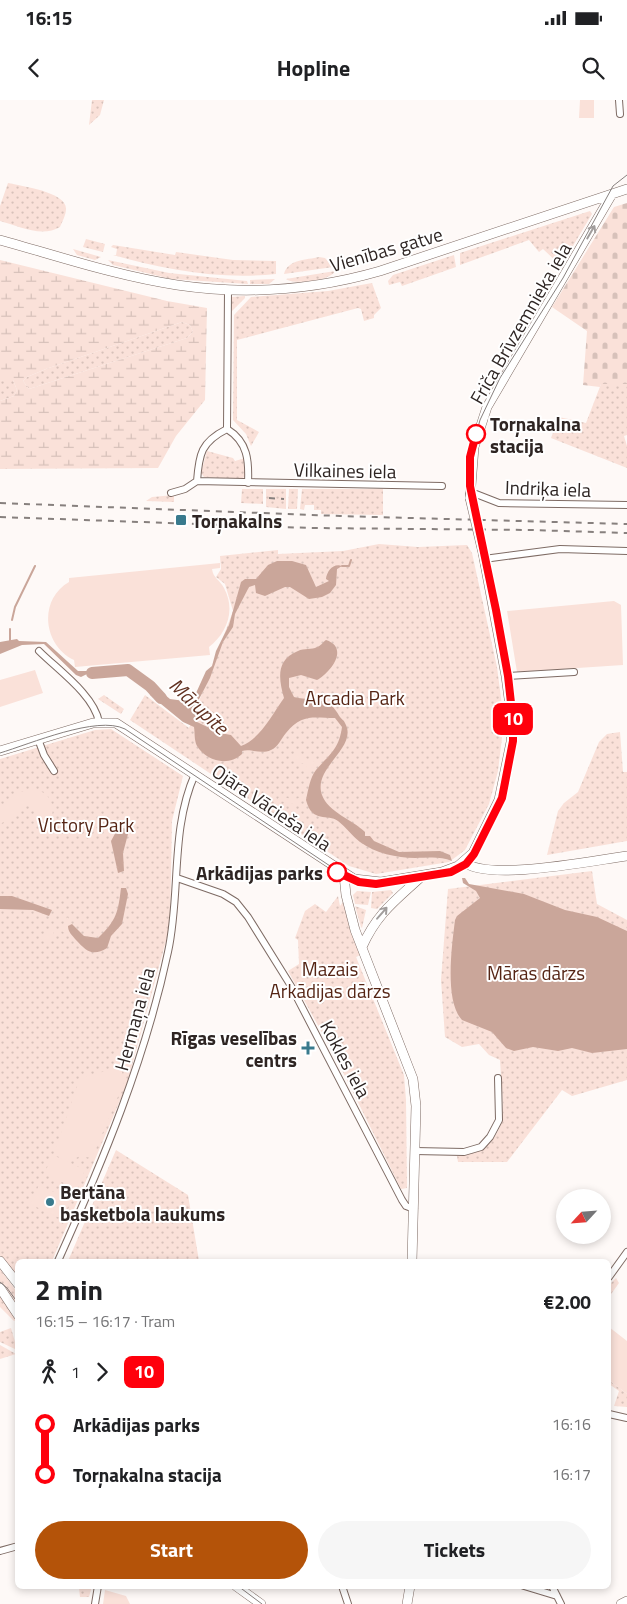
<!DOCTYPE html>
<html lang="en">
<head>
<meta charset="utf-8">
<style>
  body { margin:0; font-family:"Titillium Web",sans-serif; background:#f6f6f6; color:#202124; height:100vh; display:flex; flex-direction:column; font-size:19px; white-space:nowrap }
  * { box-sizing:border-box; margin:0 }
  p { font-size:16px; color:#757577 }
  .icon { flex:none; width:28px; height:28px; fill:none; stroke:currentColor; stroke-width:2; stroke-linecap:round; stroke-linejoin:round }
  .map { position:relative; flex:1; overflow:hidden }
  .side { position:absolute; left:15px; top:1159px; width:596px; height:330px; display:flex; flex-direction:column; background:#fff; border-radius:8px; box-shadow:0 2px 8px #0003 }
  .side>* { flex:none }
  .badge { padding:0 10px; border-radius:8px; font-size:18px; line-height:32px }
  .needle { width:32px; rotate:244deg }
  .buttons { position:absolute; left:556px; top:1089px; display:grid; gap:10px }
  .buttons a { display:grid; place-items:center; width:55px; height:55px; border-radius:50%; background:#fff; box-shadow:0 2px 8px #0003; font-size:25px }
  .map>.badge { position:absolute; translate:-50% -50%; box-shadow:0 0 0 2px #fff }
  .legs { display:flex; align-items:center; gap:8px; height:55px; padding:0 20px; font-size:16px }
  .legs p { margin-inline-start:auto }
  .summary { display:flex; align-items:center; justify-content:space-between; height:85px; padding:0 20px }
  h1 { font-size:28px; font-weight:700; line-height:38px }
  .primary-button { display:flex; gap:10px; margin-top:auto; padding:10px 20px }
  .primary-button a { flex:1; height:58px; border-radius:30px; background:#b45309; color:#fff; font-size:20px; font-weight:700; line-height:58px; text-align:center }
  .primary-button a+a { background:#f6f6f6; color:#202124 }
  ul { padding:0 20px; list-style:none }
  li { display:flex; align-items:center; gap:18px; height:50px; font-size:19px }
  li i { display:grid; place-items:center; width:8px; height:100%; margin:0 6px; background:currentColor }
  li i::after { content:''; width:12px; height:12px; margin:-6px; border:4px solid; border-radius:50%; background:#fff }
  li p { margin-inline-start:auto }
  li:first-child i { background:linear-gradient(#0000 50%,currentColor 0) }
  li:last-child i { background:linear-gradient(currentColor 50%,#0000 0) }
  .status { display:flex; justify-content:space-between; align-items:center; height:35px; padding:0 25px; background:#fff; direction:ltr }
  .status svg { height:14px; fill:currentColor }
  header { display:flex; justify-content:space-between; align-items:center; height:65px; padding:0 20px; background:#fff; font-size:22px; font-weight:700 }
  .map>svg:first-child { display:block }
  .grass { fill:url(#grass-dots) }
  .wetland { fill:url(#wetland-marsh); fill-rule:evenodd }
  .cemetery { fill:url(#cemetery-stones) }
  .garden { fill:#fae1d9 }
  .water { fill:#caa69a }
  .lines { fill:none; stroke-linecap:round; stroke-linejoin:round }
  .stream { stroke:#caa69a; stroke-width:2 }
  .river { stroke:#caa69a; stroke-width:12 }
  .street-casing { stroke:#7e6b64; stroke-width:8 }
  .secondary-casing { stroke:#7e6b64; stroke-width:10 }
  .street { stroke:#fff; stroke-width:6 }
  .secondary { stroke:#fff; stroke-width:9 }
  .tram { stroke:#87807e; stroke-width:1 }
  .rail { stroke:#87807e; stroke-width:2; stroke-dasharray:6 6; stroke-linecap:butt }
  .secondary-bridge-casing { stroke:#7e6b64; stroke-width:10; stroke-linecap:butt }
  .secondary-bridge { stroke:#fff; stroke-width:9 }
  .oneway { stroke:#a19d9c }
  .line-1-casing { stroke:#fff; stroke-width:11 }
  .line-1 { stroke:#ff000c; stroke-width:8 }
  .stop-1-dot { fill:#fff; stroke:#ff000c; stroke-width:2.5 }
  .poi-dot { fill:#397a8d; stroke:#fff; stroke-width:2 }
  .labels { text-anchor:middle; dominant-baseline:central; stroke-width:4; stroke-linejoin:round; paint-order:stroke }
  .street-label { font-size:19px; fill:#2e2523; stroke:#fff }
  .stop-label { font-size:19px; font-weight:bold; fill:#2e2523; stroke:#fff; text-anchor:start }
  .poi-label { font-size:19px; font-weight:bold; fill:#2e2523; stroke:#fff; text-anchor:start }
  .park-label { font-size:19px; fill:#552515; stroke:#fff }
  .water-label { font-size:20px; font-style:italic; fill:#623121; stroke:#fff }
</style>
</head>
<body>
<div class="status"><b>16:15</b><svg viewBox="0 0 49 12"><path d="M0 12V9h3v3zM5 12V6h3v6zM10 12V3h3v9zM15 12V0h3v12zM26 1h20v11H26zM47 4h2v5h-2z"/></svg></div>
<header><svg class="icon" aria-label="back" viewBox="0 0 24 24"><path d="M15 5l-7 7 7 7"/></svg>Hopline<svg class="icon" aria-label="search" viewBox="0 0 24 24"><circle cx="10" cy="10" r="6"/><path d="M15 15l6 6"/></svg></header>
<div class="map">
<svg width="627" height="1504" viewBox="0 0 627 1504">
  <defs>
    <pattern id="grass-dots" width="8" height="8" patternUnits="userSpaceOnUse" patternTransform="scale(1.25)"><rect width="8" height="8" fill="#fae1d9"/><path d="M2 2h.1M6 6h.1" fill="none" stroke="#d7c1ba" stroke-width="1.8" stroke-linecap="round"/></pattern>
    <pattern id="wetland-marsh" width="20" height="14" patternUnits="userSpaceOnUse" patternTransform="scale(1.25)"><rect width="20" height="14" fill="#fae1d9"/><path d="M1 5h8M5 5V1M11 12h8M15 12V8" fill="none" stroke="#d7c1ba"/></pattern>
    <pattern id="cemetery-stones" width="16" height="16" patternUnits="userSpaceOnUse" patternTransform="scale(1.25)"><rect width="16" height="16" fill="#fae1d9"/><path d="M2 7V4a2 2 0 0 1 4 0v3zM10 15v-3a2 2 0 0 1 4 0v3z" fill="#d7c1ba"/></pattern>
  </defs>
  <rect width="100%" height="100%" fill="#fef9f7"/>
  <path class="grass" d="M92,0h12l-4,15 -11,10z
    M8,83c13,3 59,9 58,26 0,6 -4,13 -6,18 -18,11 -42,-1 -60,-6v-15z
    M590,111l2,3 -31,52 -18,-17 -4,3 -10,-12 -69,25v-12z
    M86,139l19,5 -2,8 -20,-5z
    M113,145l62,10 1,-3 57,8 43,1v13c-54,6 -111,-4 -163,-19h3l1,-6 -6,-2z
    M73,149l28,8 -6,3 -18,-5z
    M454,155l2,12 -54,19 -2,-4 -11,3 -1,-4 5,-6z
    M319,157l6,1 8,9 -49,7c4,-15 23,-14 35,-17z
    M108,160l61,13 78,8 1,3 -77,-5 -58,-14z
    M335,171c-4,10 -42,14 -49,8z
    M275,179l-6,5h-19v-4z
    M372,183l9,25 -7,7v3l-10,3 -3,-12 -3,-1 -121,32v80l22,12 -8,14 -5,-12 -13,-14 1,-105 17,-18 77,-6z
    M245,196v2l-13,13 -2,-10 1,-4z
    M182,222l8,3 3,7 -6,6 -158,51 -6,-8 4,-4 19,-8z
    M8,279l5,1 4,10 -3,6 -14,5v-20z
    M601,284h26v51l-3,1 3,10v22l-76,-30 8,-21 27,6z
    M207,351l26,7 2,3 10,-3v19l-6,2 -35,-2 -3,-4z
    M242,389h21v15l-22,-1z
    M266,389h20v20l-20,-2z
    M289,389h9l-1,20h-9z
    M302,389h81v26l-62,-1v-4h-7v-5h-9l-1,5 -4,-1z
    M174,395v7l-28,-1 6,-4z
    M379,444l39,3 49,-2 5,8 25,114 7,54 -6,50 -9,33 -24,46 -16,12 -73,12 -27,-8 -219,-146 15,-25 44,33 44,-117 -8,-27 -9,-7 5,-8 -1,-13 58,-6v4l65,-3z
    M104,595l20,14 -3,5 -23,-15z
    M111,629l72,47 -11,45 -2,105 -43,158 -75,177h-34l-1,17 -17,-21v-498l95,-29z
    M620,632l3,40h4v69l-80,14 11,-44 6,-8 14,-11 21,-50 8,-8z
    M592,771l5,33 30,16v160l-55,16 -10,-6 -55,72h-49l-1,-6c59,-11 45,-50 43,-96l-11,-5 -10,-11 -17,3 -17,-10 -4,-57 7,-91z
    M391,790l2,3 -16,16 -6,-1 1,-16z
    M357,791l14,1 -3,13 -13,-1 -2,-9z
    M338,796l2,10 3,-4 17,53 -4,2 48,118 2,25 1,88 -6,1 -64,-129 -49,-89 11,-7 -1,-24 -3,-2 10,-27 10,-7 11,8z
    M355,806l11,4 -4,18 -1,-1z
    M116,1050l72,45 11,66h-131z
    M0,1169l17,23v16l-17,-25z
    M616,1178l3,5 -10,14v-12z
    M0,1195l16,25 -2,1 -14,-14z
    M11,1228l6,21v1l-17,-8v-10z
    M0,1245l16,9 -16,5z
    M609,1280l18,14v13l-13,-1 5,-15 -10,-7z
    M92,1486l-3,11h-9l-1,-9z"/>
  <path class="wetland" d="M0,160l167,41 40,7 -2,92 -29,36 -18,32 -158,1v-68l14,-5 3,-6 -4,-10 -13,1zM182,222l8,3 3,7 -6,6 -158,51 -6,-8 4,-4 19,-8z"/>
  <path class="cemetery" d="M627,103v181h-26l-1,3 -17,-2 4,-54 -35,-24 62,-100z"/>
  <path class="garden" d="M580,0h14v18h-15z
    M220,463v5l-8,1c1,9 8,11 12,19 12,22 3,45 -15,59l1,8 -135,12 -1,-7c-31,-15 -36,-60 -5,-78v-4z
    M614,501l7,4 2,60 -106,7 -10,-61z
    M35,570l8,23 -43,14v-27z
    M296,654l19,8 -8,15 -3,-5 3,-7 -9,-3 -3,-4z
    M29,689c17,0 28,13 22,30l-13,1 -4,-11 -8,-5 -13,13 -13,7v-17l16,-13z
    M280,696l14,4 7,-3v9l-24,-6z
    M67,817l5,7 -4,2 10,17 -16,-12z
    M55,825l1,1 -7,20 -9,-8z
    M120,967l5,13 -33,78 -12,-2 -10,5 -16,-8 26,-75z
    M53,1055l32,15 -8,19 -33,-15z
    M39,1085l32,15 -9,19 -32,-15z
    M609,1227l18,14v53l-18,-14z
    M105,1490l21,6 4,8h-27z"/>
  <path class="water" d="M277,461h15l14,4 10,22 13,-6 -3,-2c1,-8 7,-16 16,-13l-5,3 -1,16 -6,8 -8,4 -13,2 -19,-12h-5l-20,9 -9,-3 -1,-8 -6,2 -14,27 -2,13 -10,15 -13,36 -14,27 -1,9 2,8 23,11 11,2 10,11c20,-8 30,-30 43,-48 -5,-18 -9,-38 14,-47 6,-3 14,-1 19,-4 4,-1 6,-5 9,-7 24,8 4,33 -9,40l-16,-5 -12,3v9l5,10c11,3 24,1 34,6 6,4 9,9 12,14 1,2 4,3 5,6 14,25 -33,44 -23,72 6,17 31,25 43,37v4h5l4,5 25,11 41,-1 10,4 2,6c-12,-5 -23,-3 -37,-3 -18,0 -40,-5 -55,-16 -8,-6 -14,-15 -22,-21 -10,-8 -26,3 -32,-21 2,-9 4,-23 10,-30 14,-16 23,-21 26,-43l-7,-9c-21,0 -33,-5 -49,15 -5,6 -8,14 -15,17 -11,5 -20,-2 -29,1v3c-14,13 -36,7 -45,-8 -3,-6 -2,-13 -3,-19l-11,-5 -33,-27 -1,-7 4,-3 17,14 22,3 14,-31 6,-5 4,-15 13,-26 12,-43 4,-3h11l12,-14z
    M17,539l2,2 27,1 32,29h15l13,-3 1,5 -20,1 -6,3 -5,-2 -32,-31 -22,1 -22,9v-12z
    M123,728l4,1 1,5 -5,19 1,18 -6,2 -7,-32 6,-11z
    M462,778h3l4,6 55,10 41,16 32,7 30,14v118l-35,4 -20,-5 -14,3 -25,-4 -19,4 -8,-3 -14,-16 -30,-12c-18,-19 -10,-75 -7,-100l2,-4 23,-18 -4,-7 -13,-8z
    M121,788h5l2,6 -6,30 -11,12 -4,12c-14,9 -21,3 -31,-8 -4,-5 -8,-8 -8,-14l4,-2 12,12 14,2c19,-18 20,-26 23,-50z
    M0,796h12l40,14 -3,6 -16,-6 -33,-1z"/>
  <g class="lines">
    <path class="stream" d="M342,466h7l2,-6
      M12,520l3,-13 20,-41
      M10,542v-13"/>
    <path class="river" d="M92,573l36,-3 22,16 11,12"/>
    <g class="street-casing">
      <path id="street" d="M619,0l1,14
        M227,329l1,-139
        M227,329c21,13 22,32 21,54
        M197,381c2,-27 4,-39 30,-52
        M171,393l14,-4 12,-8 245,5
        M469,394h7l23,9 128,2
        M484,459l76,-10 67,2
        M39,551c19,19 55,44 60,71
        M506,576l68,-4
        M38,639l6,16 10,16
        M177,778l46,16 13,8 12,15 43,69 111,214 4,6 8,3
        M415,1051l49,1 17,-5 9,-10 9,-17 -1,-42
        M58,1161c45,-100 87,-201 110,-309 13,-59 2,-122 27,-178
        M609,1177l18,-25
        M609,1314l18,4
        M0,1451l18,-5
        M342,1486l6,18
        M524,1486l33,10
        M552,1486l9,18
        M95,1504l3,-18"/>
    </g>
    <g class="secondary-casing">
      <path id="secondary" d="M0,140c58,16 117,36 177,45 67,10 137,5 203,-14l247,-82
        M470,398l4,-51 13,-40 125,-213
        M0,651l93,-28h23l238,156 27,3 61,-10 16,-6 15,-13 26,-53 12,-58 1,-21 -6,-45 -23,-123
        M464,762c24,20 131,-2 163,-6
        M344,775l2,20 9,35 58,149 3,27 -4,155
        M362,847c15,-34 34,-47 60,-71
        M0,1161l18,23
        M0,1188l18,27
        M236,1486l25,18
        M407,1504l3,-18
        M621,1504l6,-3"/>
    </g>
    <use href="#street" class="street"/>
    <use href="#secondary" class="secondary"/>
    <path class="tram" d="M0,653c30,-9 97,-38 125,-24l226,151 13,4h18l65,-11 12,-5 10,-7 9,-13 24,-50 11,-57v-20l-5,-45 -12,-66 -25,-119 -1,-34 10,-37 20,-42 63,-100 50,-92 14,-11
      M0,1182l7,6 11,15
      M238,1486l24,18"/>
    <path class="rail" d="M269,398l15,1
      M0,403l340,13 287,8
      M0,417l311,11 220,2 96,3"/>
    <g class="secondary-bridge-casing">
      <path id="secondary-bridge" d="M470,398l13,55"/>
    </g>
    <use href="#secondary-bridge" class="secondary-bridge"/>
  </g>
  <defs><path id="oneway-shaft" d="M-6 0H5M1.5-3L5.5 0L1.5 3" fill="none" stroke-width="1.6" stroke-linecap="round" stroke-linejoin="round" transform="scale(1.25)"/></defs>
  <g class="oneway">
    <use href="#oneway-shaft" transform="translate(591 132) rotate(-60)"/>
    <use href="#oneway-shaft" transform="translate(382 813) rotate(-49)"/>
  </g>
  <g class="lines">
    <g class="line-1-casing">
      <path id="line-1" d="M337,772l22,10 17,2 75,-12 15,-8 8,-10 28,-56 11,-57v-20l-5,-45 -12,-66 -26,-124v-29l6,-23"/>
    </g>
    <use href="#line-1" class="line-1"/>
  </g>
  <g class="stop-1-dot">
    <circle cx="476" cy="334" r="9"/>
    <circle cx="337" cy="772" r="9"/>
  </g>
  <g class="poi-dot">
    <rect x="175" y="414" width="12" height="12" rx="2.5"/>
    <path d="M305.5 940.5h5v5h5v5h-5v5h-5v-5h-5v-5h5z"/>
    <circle cx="50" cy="1102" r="5"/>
  </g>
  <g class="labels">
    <g class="street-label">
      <text transform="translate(386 149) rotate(-16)">Vienības gatve</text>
      <text transform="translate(520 223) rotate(-60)">Friča Brīvzemnieka iela</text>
      <text transform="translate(345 370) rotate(1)">Vilkaines iela</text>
      <text transform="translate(548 388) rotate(2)">Indriķa iela</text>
      <text transform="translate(272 707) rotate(34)">Ojāra Vācieša iela</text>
      <text transform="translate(134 919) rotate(-75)">Hermaņa iela</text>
      <text transform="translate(346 959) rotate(62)">Kokles iela</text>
    </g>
    <g class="stop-label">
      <text x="490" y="323">Torņakalna<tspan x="490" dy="22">stacija</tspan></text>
      <text x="323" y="772" text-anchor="end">Arkādijas parks</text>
    </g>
    <g class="poi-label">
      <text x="192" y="420">Torņakalns</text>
      <text x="297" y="937" text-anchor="end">Rīgas veselības<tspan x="297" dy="22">centrs</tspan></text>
      <text x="60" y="1091">Bertāna<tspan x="60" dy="22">basketbola laukums</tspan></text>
    </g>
    <g class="park-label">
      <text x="355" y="597">Arcadia Park</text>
      <text x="86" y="724">Victory Park</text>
      <text x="330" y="868">Mazais<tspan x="330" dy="22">Arkādijas dārzs</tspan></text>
      <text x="536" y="872">Māras dārzs</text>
    </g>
    <g class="water-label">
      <text transform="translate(199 606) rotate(43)">Mārupīte</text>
    </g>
  </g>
</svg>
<div class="buttons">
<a><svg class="needle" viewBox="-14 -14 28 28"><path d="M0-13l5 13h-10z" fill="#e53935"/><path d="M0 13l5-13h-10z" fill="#757577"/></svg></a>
</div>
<b class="badge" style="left:513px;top:619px;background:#ff000c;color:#fff">10</b>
<section class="side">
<div class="summary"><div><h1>2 min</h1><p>16:15 – 16:17 · Tram</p></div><b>€2.00</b></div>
<div class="legs"><svg class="icon" aria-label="walk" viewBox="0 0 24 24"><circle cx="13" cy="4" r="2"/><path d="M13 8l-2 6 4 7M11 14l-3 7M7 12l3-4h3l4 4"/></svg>1<svg class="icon" aria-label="forward" viewBox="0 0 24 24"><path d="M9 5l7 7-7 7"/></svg><b class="badge" style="background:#ff000c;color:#fff">10</b></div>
<ul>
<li><i style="color:#ff000c"></i><b>Arkādijas parks</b><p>16:16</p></li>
<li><i style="color:#ff000c"></i><b>Torņakalna stacija</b><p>16:17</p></li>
</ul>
<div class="primary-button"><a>Start</a><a>Tickets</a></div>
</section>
</div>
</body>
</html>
